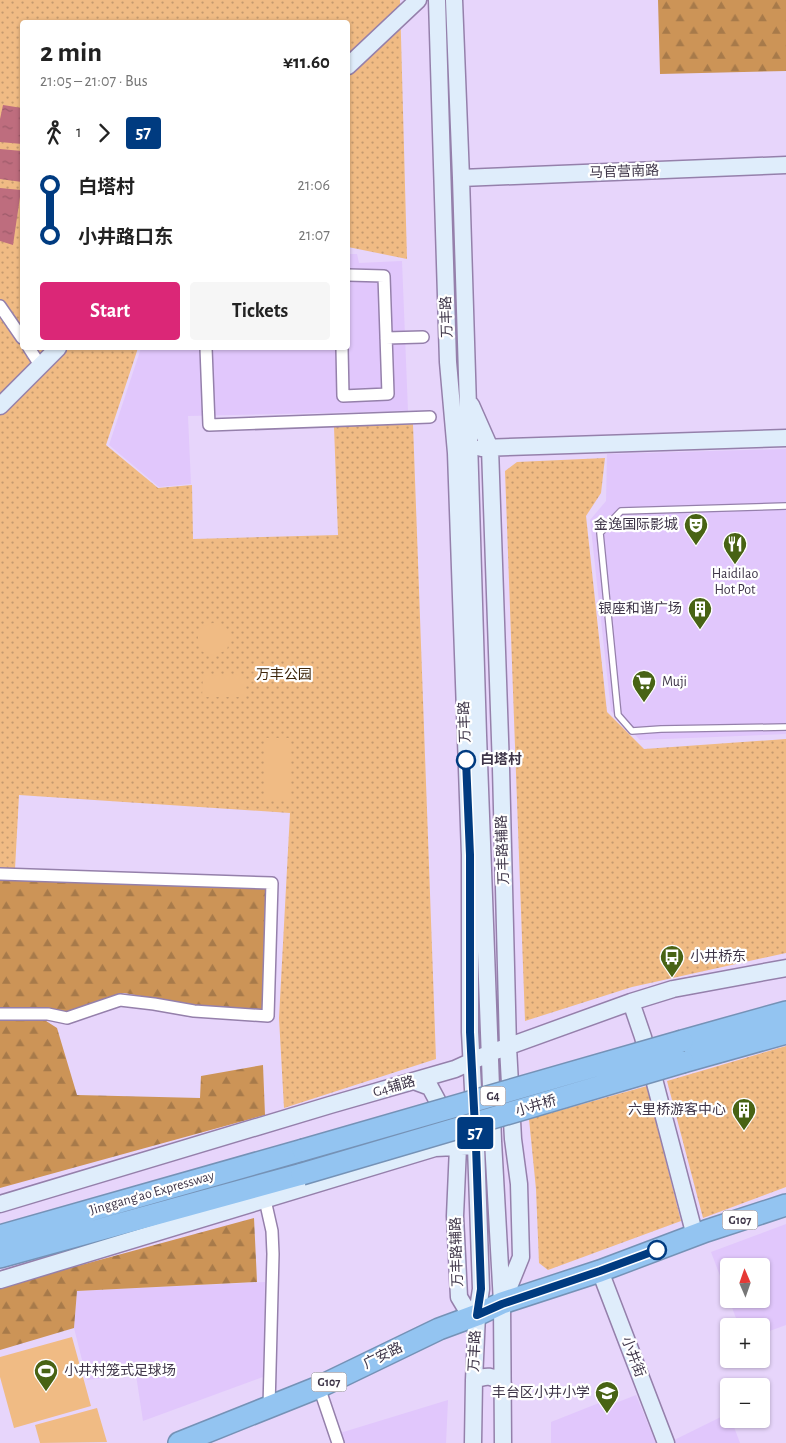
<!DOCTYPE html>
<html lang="en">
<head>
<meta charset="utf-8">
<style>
  body { margin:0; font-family:"Alegreya Sans","Noto Sans SC",sans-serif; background:#f6f6f6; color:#222; height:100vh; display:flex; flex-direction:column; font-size:19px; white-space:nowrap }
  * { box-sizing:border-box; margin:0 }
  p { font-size:16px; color:#767676 }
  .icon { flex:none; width:28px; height:28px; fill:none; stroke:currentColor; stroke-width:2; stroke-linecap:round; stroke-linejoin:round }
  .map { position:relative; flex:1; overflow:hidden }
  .drawer { position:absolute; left:20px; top:20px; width:330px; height:330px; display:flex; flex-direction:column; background:#fff; border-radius:5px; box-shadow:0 1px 4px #0004 }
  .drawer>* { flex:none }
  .badge { padding:0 10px; border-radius:4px; font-size:18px; line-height:32px }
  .needle { width:32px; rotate:358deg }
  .buttons { position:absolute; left:720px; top:1258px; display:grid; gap:10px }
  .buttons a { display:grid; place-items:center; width:50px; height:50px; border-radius:5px; background:#fff; box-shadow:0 1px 4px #0004; font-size:25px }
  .map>.badge { position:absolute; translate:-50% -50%; box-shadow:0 0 0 2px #fff }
  .legs { display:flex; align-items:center; gap:8px; height:55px; padding:0 20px; font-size:16px }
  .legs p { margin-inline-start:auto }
  .headline { display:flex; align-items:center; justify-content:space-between; height:85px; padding:0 20px }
  h1 { font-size:28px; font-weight:700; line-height:38px }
  .action { display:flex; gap:10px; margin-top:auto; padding:10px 20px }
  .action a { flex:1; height:58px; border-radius:5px; background:#db2777; color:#fff; font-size:20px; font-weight:700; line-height:58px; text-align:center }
  .action a+a { background:#f6f6f6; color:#222 }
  ul { padding:0 20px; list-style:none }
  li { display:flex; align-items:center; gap:18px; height:50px; font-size:19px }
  li i { display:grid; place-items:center; width:8px; height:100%; margin:0 6px; background:currentColor }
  li i::after { content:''; width:12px; height:12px; margin:-6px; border:4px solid; border-radius:50%; background:#fff }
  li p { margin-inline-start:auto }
  li:first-child i { background:linear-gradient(#0000 50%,currentColor 0) }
  li:last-child i { background:linear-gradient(currentColor 50%,#0000 0) }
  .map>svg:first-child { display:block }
  .built { fill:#e1c7fc; fill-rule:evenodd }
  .forest { fill:url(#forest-firs) }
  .park { fill:url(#park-dots) }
  .pitch { fill:#f0bb84 }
  .water { fill:url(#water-ripples) }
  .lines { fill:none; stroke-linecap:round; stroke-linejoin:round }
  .lane-casing { stroke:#9580ab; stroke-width:8 }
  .street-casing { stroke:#9580ab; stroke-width:14 }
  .secondary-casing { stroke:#9580ab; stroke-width:19 }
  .highway-casing { stroke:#7592b6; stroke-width:24 }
  .lane { stroke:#fff; stroke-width:5.5 }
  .street { stroke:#fff; stroke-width:11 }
  .secondary { stroke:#dfedfb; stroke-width:16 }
  .highway { stroke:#93c4f1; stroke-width:21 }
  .highway-bridge-casing { stroke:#7592b6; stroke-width:24; stroke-linecap:butt }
  .highway-bridge { stroke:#93c4f1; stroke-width:21 }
  .line-1-casing { stroke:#fff; stroke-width:11 }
  .line-1 { stroke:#003b80; stroke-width:8 }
  .stop-1-dot { fill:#fff; stroke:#003b80; stroke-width:2.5 }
  .labels { text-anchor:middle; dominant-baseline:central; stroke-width:4.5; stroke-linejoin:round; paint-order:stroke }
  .shield { fill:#fff; stroke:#78727f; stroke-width:1 }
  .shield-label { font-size:12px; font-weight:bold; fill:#3e3548 }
  .street-label { font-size:14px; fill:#3e3548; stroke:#fff }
  .poi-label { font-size:14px; fill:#3e3548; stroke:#fff; text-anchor:end }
  .park-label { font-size:14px; fill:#3f270c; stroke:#fff }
  .stop-label { font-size:14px; font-weight:bold; fill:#3e3548; stroke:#fff; text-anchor:start }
</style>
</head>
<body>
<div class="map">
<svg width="786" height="1443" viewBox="0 0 786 1443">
  <defs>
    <pattern id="forest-firs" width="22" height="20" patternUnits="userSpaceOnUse" patternTransform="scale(1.25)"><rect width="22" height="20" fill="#cc9457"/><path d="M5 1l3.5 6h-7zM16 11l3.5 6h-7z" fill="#a77a4a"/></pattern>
    <pattern id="park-dots" width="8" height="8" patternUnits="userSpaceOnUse" patternTransform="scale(1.25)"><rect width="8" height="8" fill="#f0bb84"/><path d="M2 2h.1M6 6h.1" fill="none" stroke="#c4996e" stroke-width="1.8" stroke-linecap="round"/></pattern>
    <pattern id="water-ripples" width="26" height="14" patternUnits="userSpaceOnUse" patternTransform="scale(1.25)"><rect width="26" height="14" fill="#be6d7e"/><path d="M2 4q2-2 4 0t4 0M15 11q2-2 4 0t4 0" fill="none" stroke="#9c5a69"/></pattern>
  </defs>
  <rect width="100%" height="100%" fill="#e7d5fb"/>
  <path class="built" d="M348,254h9l2,9 43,-2 6,150 -220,5 3,68 -32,3 -50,-42 32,-97h207z
    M786,449v285l-146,6 -29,-29 -21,-191 16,-19 1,-47z
    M786,1224v101l-25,9v-8h-22l-28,-74zM729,1266h32v33h-32z
    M265,1282l-2,95 -120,44 -7,-46 -49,5 -13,-52 3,-37z
    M636,1395l20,48h-105v-21l53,-21 4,5z
    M448,1400l-2,43h-102l-4,-10z
    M729,1413v6h2l9,24h-72z"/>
  <path class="forest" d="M658,0h128v71l-126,3z
    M0,878l266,10 -4,121 -65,-3 -73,-13 -56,19 -24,-5 -44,1z
    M0,1019h43l14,9 20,67 123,3 1,-22 62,-11 2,50 -265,73z
    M254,1218l3,64 -180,9 -3,37 -74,22v-63z"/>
  <path class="park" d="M0,0h400l7,259 -59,-12v-225h-326v326h116l-32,97 52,43 34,-3 1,54 145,-4 -4,-108 79,-3 23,635 -152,49 -5,-90 11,-205 -271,-18 -4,74h-15z
    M605,458l-4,35 -15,23 21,196 37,37 142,-10v214l-154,34 -107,34 -20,-550 12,-9z
    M786,1046v141l-83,31 -36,-137z
    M647,1086l34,135 -133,49 -9,-7 -3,-74 -7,-70z"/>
  <path class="pitch" d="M213,623l10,2 6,6v10l-2,9c-12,5 -17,7 -27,0l-2,-8v-10l5,-6z
    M245,674v23h-43l1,-21z
    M264,738h25v63l-25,-1z
    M72,1337l19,69 -77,22 -14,-51v-20z
    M97,1408l10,34 -67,1 -5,-18z"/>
  <path class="water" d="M3,105l19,3v36l-22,-2v-23z
    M0,149l22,2v31l-22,-3z
    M0,188l21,2 -8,55 -13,-4z"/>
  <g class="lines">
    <g class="lane-casing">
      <path id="lane" d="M786,506l-165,5 -21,22 18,182 14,16 29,-2 125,-2"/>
    </g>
    <g class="street-casing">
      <path id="street" d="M0,306l22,32
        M386,338l37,-1
        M29,348l11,17
        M206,348l3,77 221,-8
        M342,348l1,48 45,-2 -4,-118 -36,-1
        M0,874l272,9 -4,133 -74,-5 -40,-7 -34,-4 -53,18 -19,-4h-48
        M265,1200l7,31 1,23 -4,153
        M319,1387l19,56"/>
    </g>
    <g class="secondary-casing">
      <path id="secondary" d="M437,0l11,362 8,91 14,402v177l6,114 5,143 -4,26 -3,65 -1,63
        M454,0l7,178 17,557 15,406 9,162 1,140
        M348,66l70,-66
        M461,178l325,-13
        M471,405l19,43 11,320 7,279 5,92 6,45 2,73 -17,42
        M0,406l58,-58
        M481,448l305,-10
        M631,1002l12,35 52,199
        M414,1081l16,6 7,13 2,21
        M464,1140l-6,7 -3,69 4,81 6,10 12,8
        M0,1204l330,-99 125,-36 35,-16 141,-51 42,-13 113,-21
        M600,1271l66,172
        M0,1280l435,-132 41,-2
        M474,1380c13,-5 18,-5 29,4"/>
    </g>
    <g class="highway-casing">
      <path id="highway" d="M682,1041l104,-29
        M683,1062l103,-29
        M0,1236l303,-86
        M0,1257l302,-83
        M179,1443l140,-56 120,-58 38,-14 25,-12 98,-32 106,-40 80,-26"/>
    </g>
    <use href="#lane" class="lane"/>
    <use href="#street" class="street"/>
    <use href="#secondary" class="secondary"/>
    <use href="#highway" class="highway"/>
    <g class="highway-bridge-casing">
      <path id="highway-bridge" d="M303,1150l379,-109
        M302,1174l381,-112"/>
    </g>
    <use href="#highway-bridge" class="highway-bridge"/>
  </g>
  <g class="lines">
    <g class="line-1-casing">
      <path id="line-1" d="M466,760l4,95v177l6,114 5,143 -4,26 25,-11 98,-33 57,-21"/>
    </g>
    <use href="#line-1" class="line-1"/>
  </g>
  <defs>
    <g id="theatre-pin" transform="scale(1.25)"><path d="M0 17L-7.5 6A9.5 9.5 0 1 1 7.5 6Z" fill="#486314" stroke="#fff"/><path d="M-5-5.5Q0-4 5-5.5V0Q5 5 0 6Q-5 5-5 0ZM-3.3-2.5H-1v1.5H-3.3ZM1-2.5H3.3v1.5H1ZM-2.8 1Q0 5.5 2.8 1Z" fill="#fff"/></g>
    <g id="restaurant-pin" transform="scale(1.25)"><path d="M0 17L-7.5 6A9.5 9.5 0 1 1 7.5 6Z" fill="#486314" stroke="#fff"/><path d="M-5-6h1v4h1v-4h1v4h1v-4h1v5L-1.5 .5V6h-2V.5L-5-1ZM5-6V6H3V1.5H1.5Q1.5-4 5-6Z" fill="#fff"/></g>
    <g id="building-pin" transform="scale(1.25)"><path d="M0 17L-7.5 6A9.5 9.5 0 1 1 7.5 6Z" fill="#486314" stroke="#fff"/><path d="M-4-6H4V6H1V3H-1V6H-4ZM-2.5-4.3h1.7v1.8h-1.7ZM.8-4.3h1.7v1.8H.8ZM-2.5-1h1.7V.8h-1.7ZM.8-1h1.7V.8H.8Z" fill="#fff"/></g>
    <g id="supermarket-pin" transform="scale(1.25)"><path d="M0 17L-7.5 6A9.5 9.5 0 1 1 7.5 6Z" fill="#486314" stroke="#fff"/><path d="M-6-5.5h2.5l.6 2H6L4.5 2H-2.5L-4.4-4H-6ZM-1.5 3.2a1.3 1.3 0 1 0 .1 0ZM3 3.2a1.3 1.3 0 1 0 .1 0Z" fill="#fff"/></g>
    <g id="bus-pin" transform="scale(1.25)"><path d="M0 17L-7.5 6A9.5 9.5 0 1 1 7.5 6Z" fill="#486314" stroke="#fff"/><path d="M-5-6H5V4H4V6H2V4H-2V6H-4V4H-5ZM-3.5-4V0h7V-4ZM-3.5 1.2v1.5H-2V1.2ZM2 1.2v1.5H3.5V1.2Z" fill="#fff"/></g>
    <g id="stadium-pin" transform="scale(1.25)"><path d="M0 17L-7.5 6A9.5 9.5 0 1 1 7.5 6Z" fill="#486314" stroke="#fff"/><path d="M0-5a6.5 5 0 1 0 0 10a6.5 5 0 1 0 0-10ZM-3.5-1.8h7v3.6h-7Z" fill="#fff"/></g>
    <g id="school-pin" transform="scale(1.25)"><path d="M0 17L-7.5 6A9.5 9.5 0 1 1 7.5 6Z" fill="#486314" stroke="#fff"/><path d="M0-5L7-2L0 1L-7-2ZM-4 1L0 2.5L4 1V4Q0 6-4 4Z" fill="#fff"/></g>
  </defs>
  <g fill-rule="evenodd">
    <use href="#theatre-pin" x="696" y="525"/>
    <use href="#restaurant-pin" x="735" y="544"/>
    <use href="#building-pin" x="700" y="609"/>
    <use href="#supermarket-pin" x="644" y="682"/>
    <use href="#bus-pin" x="672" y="957"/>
    <use href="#building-pin" x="744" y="1110"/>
    <use href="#stadium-pin" x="46" y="1371"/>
    <use href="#school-pin" x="607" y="1393"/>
  </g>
  <g class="stop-1-dot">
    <circle cx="466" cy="760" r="9"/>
    <circle cx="657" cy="1250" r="9"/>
  </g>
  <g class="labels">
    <g class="shield">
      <rect x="480.5" y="1086.5" width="25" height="19" rx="4"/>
      <rect x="722.5" y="1210.5" width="35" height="19" rx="4"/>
      <rect x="311.5" y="1372.5" width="35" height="19" rx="4"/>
    </g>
    <g class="shield-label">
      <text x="493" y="1096">G4</text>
      <text x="740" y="1220">G107</text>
      <text x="329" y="1382">G107</text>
    </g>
    <g class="street-label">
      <text transform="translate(624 172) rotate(-2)">马官营南路</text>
      <text transform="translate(447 317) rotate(-92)">万丰路</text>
      <text transform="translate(465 722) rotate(-92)">万丰路</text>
      <text transform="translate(503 850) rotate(-92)">万丰路辅路</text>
      <text transform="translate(394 1087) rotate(-16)">G4辅路</text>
      <text transform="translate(536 1106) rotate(-16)">小井桥</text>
      <text transform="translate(152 1193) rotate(-16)">Jinggang'ao Expressway</text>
      <text transform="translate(457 1252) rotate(-92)">万丰路辅路</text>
      <text transform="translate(475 1351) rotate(-87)">万丰路</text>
      <text transform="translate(383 1356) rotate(-26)">广安路</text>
      <text transform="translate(633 1357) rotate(69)">小井街</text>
    </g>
    <g class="poi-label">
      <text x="678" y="525">金逸国际影城</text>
      <text x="735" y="574" text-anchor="middle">Haidilao<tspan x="735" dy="16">Hot Pot</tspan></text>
      <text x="682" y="609">银座和谐广场</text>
      <text x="662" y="682" text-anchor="start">Muji</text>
      <text x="690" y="957" text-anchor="start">小井桥东</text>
      <text x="726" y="1110">六里桥游客中心</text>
      <text x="64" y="1371" text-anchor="start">小井村笼式足球场</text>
      <text x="590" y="1393">丰台区小井小学</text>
    </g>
    <g class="park-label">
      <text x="284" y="675">万丰公园</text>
    </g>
    <g class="stop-label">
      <text x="480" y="760">白塔村</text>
    </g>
  </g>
</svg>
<div class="buttons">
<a><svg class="needle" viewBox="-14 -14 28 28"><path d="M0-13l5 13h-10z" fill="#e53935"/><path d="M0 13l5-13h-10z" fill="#767676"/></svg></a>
<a>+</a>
<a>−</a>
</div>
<b class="badge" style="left:475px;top:1133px;background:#003b80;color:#fff">57</b>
<section class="drawer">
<div class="headline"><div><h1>2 min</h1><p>21:05 – 21:07 · Bus</p></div><b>¥11.60</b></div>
<div class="legs"><svg class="icon" aria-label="walk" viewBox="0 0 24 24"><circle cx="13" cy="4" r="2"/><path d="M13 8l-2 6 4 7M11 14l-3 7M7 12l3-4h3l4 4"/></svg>1<svg class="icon" aria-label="forward" viewBox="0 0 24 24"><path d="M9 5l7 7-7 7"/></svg><b class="badge" style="background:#003b80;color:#fff">57</b></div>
<ul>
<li><i style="color:#003b80"></i><b>白塔村</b><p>21:06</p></li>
<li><i style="color:#003b80"></i><b>小井路口东</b><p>21:07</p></li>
</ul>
<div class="action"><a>Start</a><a>Tickets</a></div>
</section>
</div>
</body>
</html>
